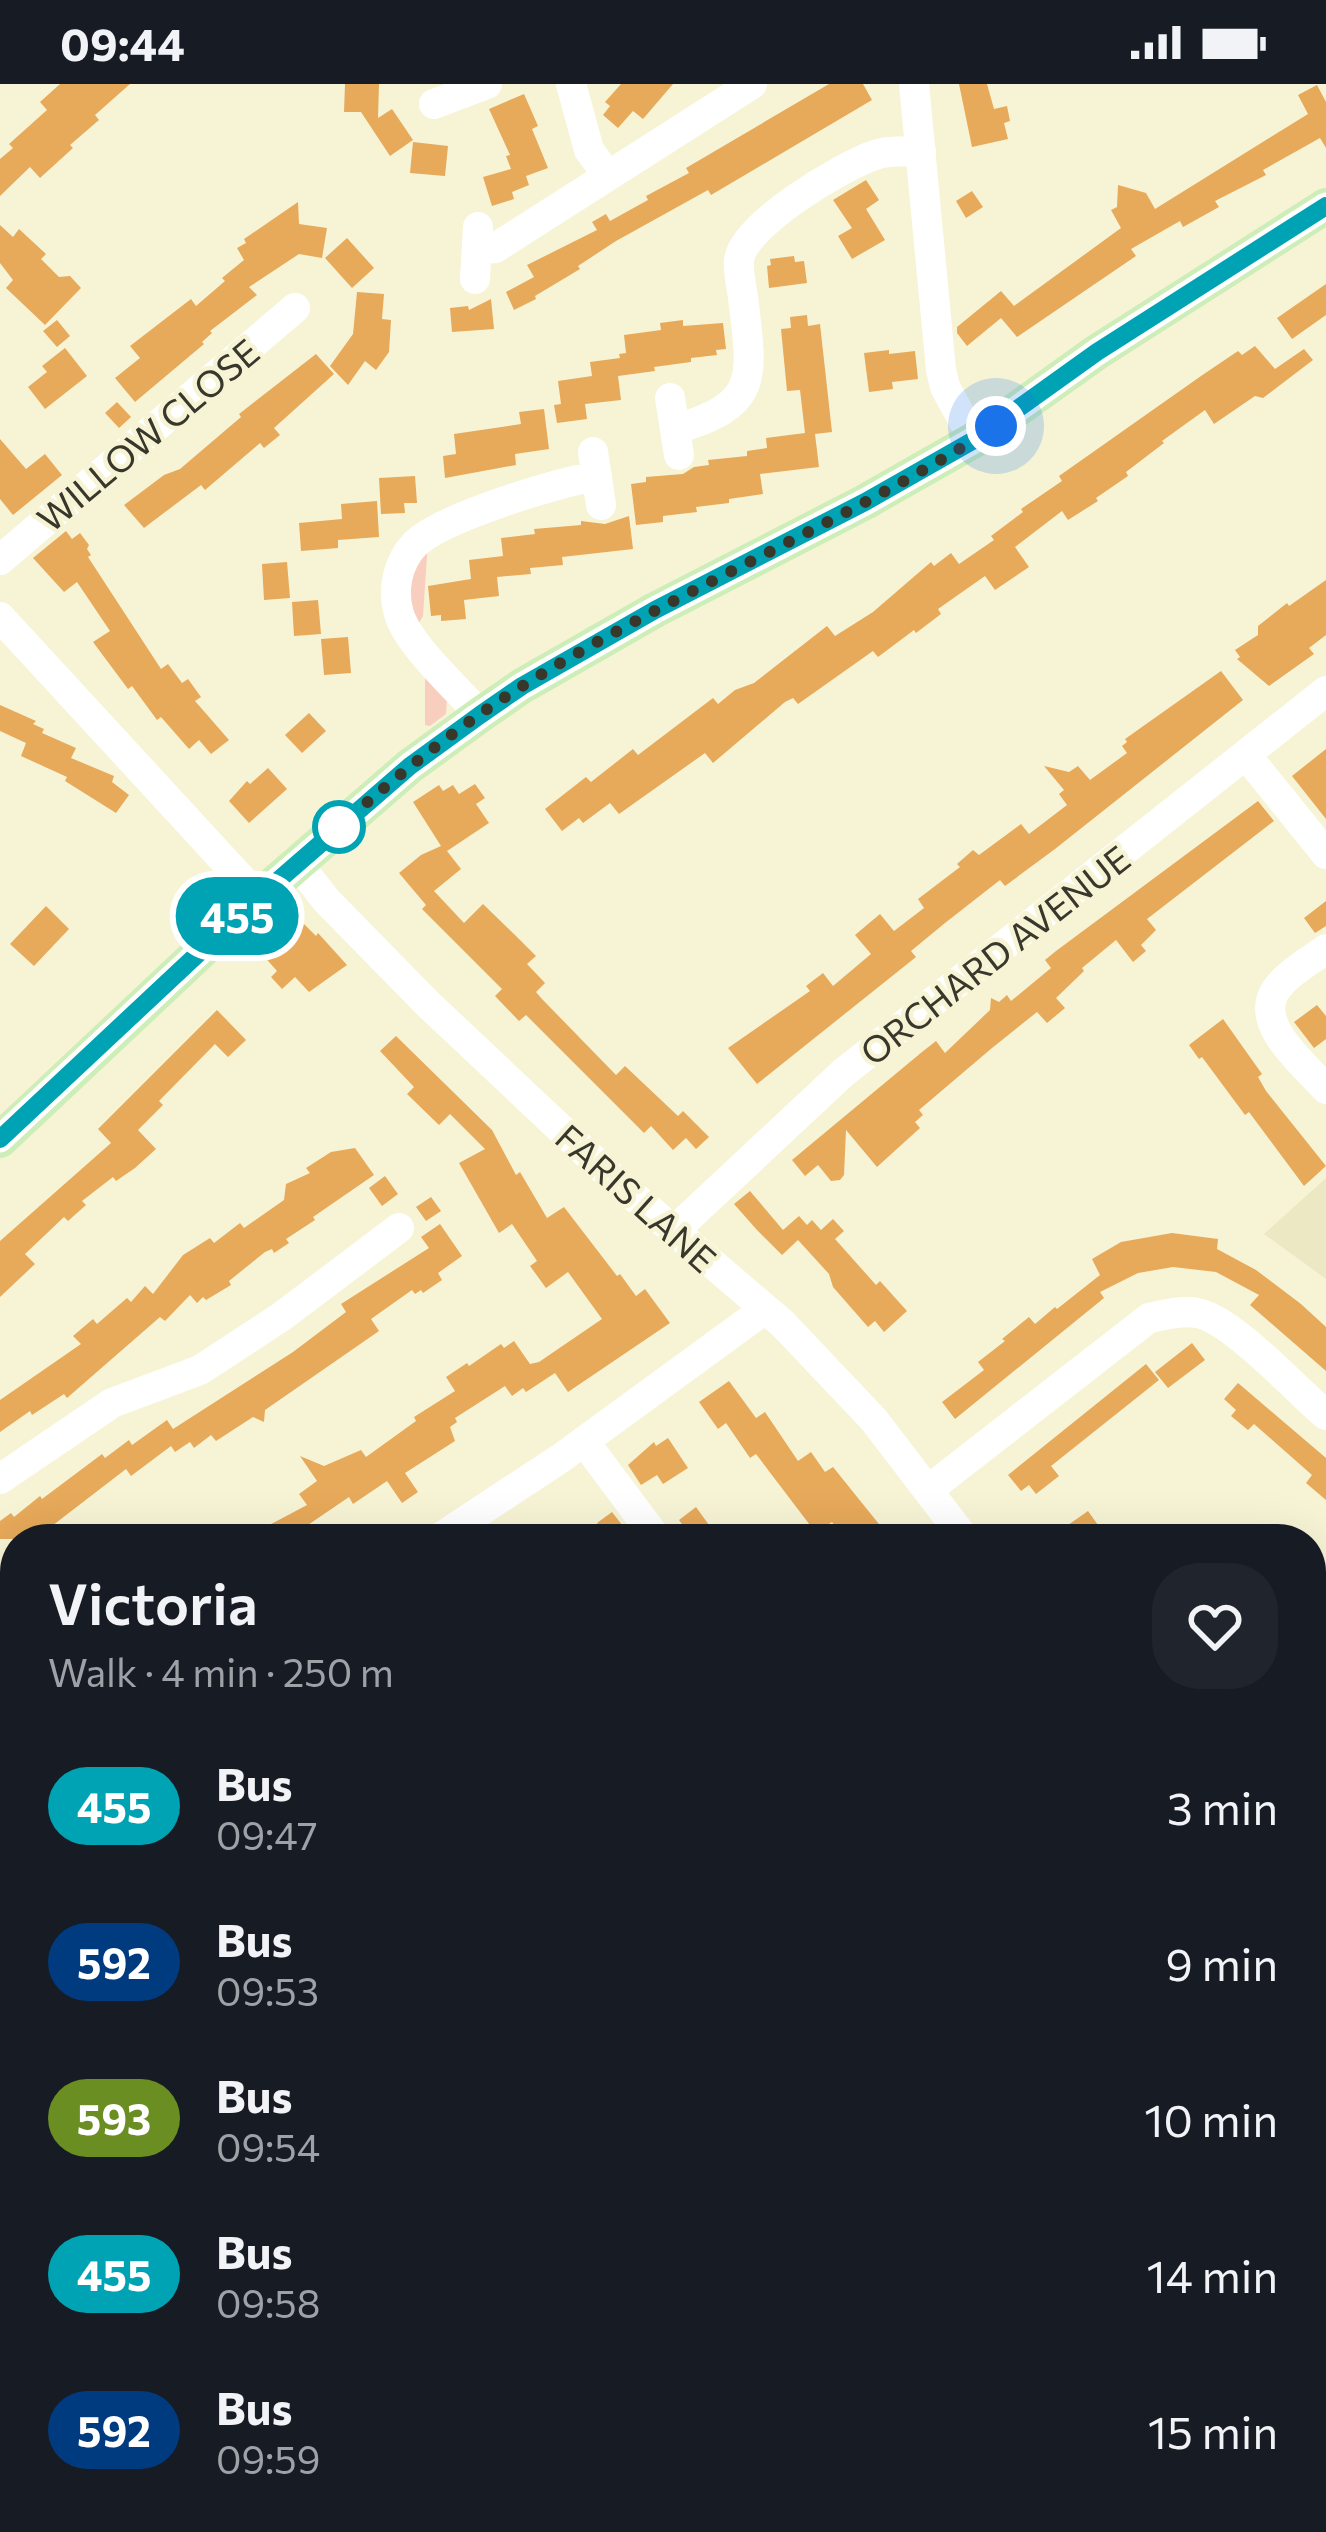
<!DOCTYPE html>
<html lang="en">
<head>
<meta charset="utf-8">
<style>
  body { margin:0; font-family:Commissioner,sans-serif; background:#20242c; color:#f1f3f6; height:100vh; display:flex; flex-direction:column; font-size:45px; white-space:nowrap }
  * { box-sizing:border-box; margin:0 }
  p { font-size:39px; color:#9ea1a6 }
  .icon { flex:none; width:66px; height:66px; fill:none; stroke:currentColor; stroke-width:2; stroke-linecap:round; stroke-linejoin:round }
  .map { position:relative; flex:1; overflow:hidden }
  .drawer { position:absolute; left:0px; top:1440px; width:1326px; height:1008px; display:flex; flex-direction:column; background:#171b24; border-radius:48px 48px 0 0; box-shadow:0 12px 48px #0002 }
  .drawer>* { flex:none }
  .badge { padding:0 24px; border-radius:39px; font-size:42px; line-height:78px }
  .you { position:absolute; width:60px; height:60px; margin:-30px; border:9px solid #fff; border-radius:50%; background:#1a73e8; box-shadow:0 0 0 18px #1a73e833 }
  .map>.badge { position:absolute; translate:-50% -50%; box-shadow:0 0 0 6px #fff }
  .round { display:grid; place-items:center; flex:none; width:126px; height:126px; border-radius:48px; background:#20242c }
  .head { display:flex; align-items:center; justify-content:space-between; height:204px; padding:0 48px }
  h1 { font-size:57px; font-weight:600; line-height:90px }
  ul { padding:0; list-style:none }
  li { display:flex; align-items:center; gap:36px; height:156px; padding:0 48px }
  li div { flex:1 }
  li b { display:block; font-size:45px }
  li em { font-style:normal }
  li .badge { min-width:132px; font-weight:700; text-align:center }
  .status { display:flex; justify-content:space-between; align-items:center; height:84px; padding:0 60px; background:#171b24; direction:ltr }
  .status svg { height:33px; fill:currentColor }
  .map>svg:first-child { display:block }
  .built { fill:#ece8c3 }
  .green { fill:#f8cebf }
  .water { fill:#54c59b; stroke:#4c9a79; stroke-width:3 }
  .lines { fill:none; stroke-linecap:round; stroke-linejoin:round }
  .stream { stroke:#4c9a79; stroke-width:6 }
  .building { fill:#e7a95a }
  .minor { stroke:#fff; stroke-width:30 }
  .major { stroke:#cdeeb8; stroke-width:36 }
  .line-casing { stroke:#fff; stroke-width:27 }
  .line { stroke:#00a3b4; stroke-width:18 }
  .walk { stroke:#38372b; stroke-width:12; stroke-dasharray:0 21.6 }
  .stop-dot { fill:#fff; stroke:#00a3b4; stroke-width:6 }
  .labels { text-anchor:middle; dominant-baseline:central; stroke-width:9; stroke-linejoin:round; paint-order:stroke }
  .street-label { font-size:36px; fill:#38372b; stroke:#f7f4d6 }
</style>
</head>
<body>
<div class="status"><b>09:44</b><svg viewBox="0 0 49 12"><path d="M0 12V9h3v3zM5 12V6h3v6zM10 12V3h3v9zM15 12V0h3v12zM26 1h20v11H26zM47 4h2v5h-2z"/></svg></div>
<div class="map">
<svg width="1326" height="2448" viewBox="0 0 1326 2448">
  <rect width="100%" height="100%" fill="#f7f4d6"/>
  <path class="built" d="M1326,1094v101l-62,-45z"/>
  <path class="green" d="M428,457l-5,75 -4,7 -8,1 -5,-57z
    M425,586l22,29 -1,15 -16,12 -5,-1z
    M1311,1823l15,21v147l-15,11z
    M201,2433h61l-23,15h-68z
    M374,2433h441l-23,15h-438z"/>
  <path class="water" d="M1326,1761v36l-15,8v-38z
    M293,2433h64l-21,15h-65z"/>
  <g class="lines">
    <path class="stream" d="M1311,1986l15,-10
      M592,2448l29,-15
      M649,2448l22,-15"/>
  </g>
  <path class="building" d="M60,0h70l-35,31 4,5 -29,25 3,3 -33,30 -10,-11 -30,29v-37l13,-11 -4,-4 38,-34 -7,-8z
    M345,0h34l-1,34 14,-9 21,31 -23,16 -29,-44h-17z
    M621,0h52l-30,35 -10,-8 -15,17 -15,-13 7,-9 -5,-4z
    M829,0h34l9,16 -161,95 -3,-5 -92,51 -38,25 2,3 -45,27 1,3 -22,11 -8,-18 28,-15 -7,-12 70,-35 -5,-8 14,-8 4,7 38,-21 -2,-4 43,-23 -3,-5z
    M959,0h28l7,25 13,-3 3,15 -6,2 4,16 -36,8z
    M1317,1l9,17v46l-6,-10 -57,32 3,5 -51,26 4,6 -36,20 -3,-6 -49,28 5,7 -119,81 -16,-19 -34,28 -10,-13v-6l44,-36 13,15 107,-78 -10,-18 6,-3 1,-22 28,8 9,16 153,-95 -10,-19z
    M524,10l14,32 -6,3 16,39 -22,8 3,9 -17,7 2,7 -22,7 -9,-29 28,-8 -5,-13 4,-1 -21,-46z
    M413,58l35,4 -3,30 -35,-3z
    M866,96l13,20 -13,9 19,31 -33,19 -14,-23 14,-8 -19,-28z
    M972,107l11,16 -17,11 -10,-17z
    M298,118l1,22 28,4 -5,30 -23,-4 -50,33 8,8 -47,36 2,2 -10,9 2,2 -69,58 -20,-24 25,-20 -10,-12 61,-47 5,7 29,-25 -3,-3 22,-18 -7,-12 9,-5 -2,-4z
    M0,141l13,12 6,-8 27,25 -5,5 18,18 11,-1 11,12 -36,37 -39,-37 7,-8 -13,-17z
    M347,154l27,30 -22,20 -27,-30z
    M794,172l1,6 9,-1 3,22 -38,5 -2,-22 4,-1 -1,-6z
    M1326,200v31l-34,24 -15,-21z
    M357,208l27,2 -2,25 9,1 -2,32 -13,18 -11,-9 -17,24 -18,-19 23,-32z
    M491,215l3,30 -42,3 -2,-24 18,-2 1,4z
    M807,231l1,11 12,-2 12,108 -17,2 4,33 -59,7 3,20 -34,5v4l-33,4 1,5 -34,4v6l-27,3 -5,-41 15,-2v-5l37,-3 11,-7 15,-2 -1,-5 39,-4v-5l20,-3 -1,-10 39,-5 -5,-43 -13,1 -6,-62 10,-1 -1,-11z
    M57,236l13,16 -13,11 -14,-16z
    M683,236v6l40,-3 3,26 -10,1 1,5 -26,3v4l-37,5 1,4 -37,5 3,24 -36,4 2,15 -30,4 -3,-18 7,-1 -3,-23 34,-5 -2,-14 30,-4 -1,-4 7,-1 -2,-18 37,-5 -1,-7z
    M1255,262l20,23 29,-20 9,11 -50,38 -8,-2 -41,28 -9,-14 -43,31 2,2 -38,29 2,4 -32,22 2,3 -30,19 -6,-9 -47,36 14,20 -34,23 -10,-14 -47,33 3,5 -25,19 -2,-3 -36,27 -5,-6 -75,53 -5,-6 -8,4 -72,61 -8,-10 -86,61 -9,-11 -27,20 -4,-5 -17,13 -17,-22 41,-32 5,5 42,-33 5,6 75,-57 5,6 17,-14 19,-7 73,-57 8,10 38,-24 58,-50 3,4 17,-13 8,11 35,-24 -3,-4 32,-24 -2,-3 41,-28 -3,-5 142,-100 37,-25 4,4z
    M65,264l22,28 -42,33 -17,-22 19,-15 -5,-6z
    M889,266v4l26,-3 3,28 -26,3 1,7 -24,3 -5,-39z
    M316,270l18,20 -60,54 6,7 -16,13 -4,-5 -55,47 -4,-5 -57,43 -20,-23 40,-30 16,-6 61,-52 -2,-3z
    M117,318l14,15 -12,11 -14,-15z
    M544,325l5,40 -34,5 1,11 -71,13 -2,-22 13,-2 -2,-20 67,-10 -2,-12z
    M0,355l26,30 19,-15 17,21 -49,40 -13,-16z
    M415,392l2,27h-13l1,10 -24,1 -2,-36z
    M377,417l2,36 -41,3v8l-37,3 -2,-28 43,-4 -1,-15z
    M629,432l4,33 -71,8 1,8 -33,3 1,6 -34,3 2,19 -35,4 2,19 -25,2v-6l-10,1 -3,-30 43,-7 -2,-19 34,-4 -2,-18 34,-4 -1,-5 47,-4v-4l24,3z
    M66,447l6,8 8,-6 9,12 -2,4 4,6 -3,2 73,112 7,-5 14,19 6,-4 13,18 -6,4 34,39 -18,14 -12,-14 -10,9 -28,-32 -4,3 -25,-34 -4,3 -35,-47 17,-11 -33,-49 -13,10 -31,-34z
    M287,478l3,36 -26,2 -2,-36z
    M1326,496v55l-17,13 5,6 -45,32 -32,-27 3,-2 -5,-7 23,-15v-9l29,-23 2,3z
    M318,516l3,34 -27,2 -2,-34z
    M348,553l3,36 -27,2 -3,-36z
    M1221,587l22,29 -188,149 -50,37 -5,-6 -55,43 -34,28 5,6 -159,127 -29,-36 82,-57 -4,-5 17,-13 10,13 38,-32 -16,-19 25,-21 14,17 30,-23 -6,-9 42,-32 -3,-3 16,-14 6,5 42,-31 8,10 38,-29 -8,-11 5,-4 -20,-24 25,6 9,-6 12,14 37,-27 -5,-7 5,-4 -2,-3z
    M0,621l36,16 -3,3 11,5 -2,4 34,15 -5,10 43,18 -2,6 17,13 -13,18 -51,-32 2,-4 -46,-21 5,-13 -26,-12z
    M309,629l17,18 -24,22 -17,-18z
    M1326,665v70l-34,-43z
    M268,684l19,21 -38,34 -20,-22 18,-20 3,3z
    M475,700l10,14 -9,6 13,19 -42,28 14,18 -27,22 30,32 19,-19 32,31 21,21 -9,8 18,19 -9,9 6,7 74,76 9,-9 53,50 5,-5 26,26 -13,12 -10,-11 -13,12 -22,-24 -7,7 -118,-118 -7,6 -24,-25 7,-7 -80,-80 4,-4 -27,-32 22,-18 20,-9 -28,-44 26,-17 4,6 10,-6 6,9z
    M1258,717l16,20 -127,98 9,11 -15,15 5,6 -13,11 -17,-22 -34,28 2,3 -28,27 9,10 -18,15 -10,-11 -45,36 -73,62 4,5 -8,7 5,6 -43,39 -31,-37 -2,45 -4,5 -9,1 -13,-16 -13,11 -13,-16 130,-108 14,-11 9,12 45,-43 1,-12 8,4 8,-7 4,6 40,-33 -6,-8 11,-9z
    M1326,817v25l-11,7 -11,-15z
    M46,822l23,23 -35,37 -24,-22z
    M300,836l16,16 2,-3 29,32 -38,27 -14,-15 -13,12 -11,-12 6,-6 -15,-17z
    M1317,921l9,11v23l-12,9 -20,-26z
    M217,926l29,30 -18,17 -13,-13 -56,57 4,4 -25,25 18,19 -21,19 -19,13 -3,-4 -31,24 4,4 -18,16 -4,-4 -39,37 10,10 -35,33v-56l111,-98 -13,-14z
    M1223,935l39,55 -4,3 8,14 60,75 -22,20 -55,-74 -4,3 -43,-58 -3,2 -10,-14z
    M396,952l96,94 24,45 4,-3 27,46 17,-11 53,69 3,-2 16,22 9,-7 25,34 -102,69 -13,-19 -29,19 -3,-4 -11,8 -7,-10 -50,32 2,4 -7,5 5,14 -50,32 13,19 -16,11 -15,-22 -34,23 -4,-7 -44,30 8,12h-70l64,-34 -8,-11 18,-13 -17,-25 24,10 37,-16 5,7 50,-36 -2,-4 41,-26 -9,-14 21,-14 2,3 32,-22 3,4 10,-7 16,23 9,-2 63,-43 -34,-47 -22,16 -16,-22 7,-5 -25,-37 -13,9 -40,-70 26,-14 -35,-35 -11,11 -32,-31 7,-7 -34,-36z
    M355,1064l19,27 -61,42 2,3 -29,19 3,4 -15,10 -2,-4 -7,3 -36,29 2,4 -25,15 -3,-3 -6,6 -7,-8 -25,26 -5,-4 -93,81 -3,-4 -32,21 -2,-4 -30,21v-32l81,-56 -8,-8 20,-17 4,5 30,-26 4,4 14,-16 8,8 30,-39 27,-17 4,5 26,-20 4,5 40,-28 2,-16 24,-11 -4,-5 25,-16z
    M385,1092l13,18 -16,12 -13,-18z
    M750,1107l33,39 16,-14 8,9 5,-5 9,10 12,-11 11,12 -9,8 41,46 4,-4 27,30 -23,21 -9,-11 -7,6 -35,-40 -4,-13 -31,-34 -16,15 -25,-25 -23,-26z
    M431,1113l10,14 -15,10 -10,-14z
    M440,1140l22,32 -24,17 4,7 -19,13 -2,-3 -6,4 -3,-4 -41,29 8,12 -114,79 -1,12 -11,-5 -37,24 -5,-6 -17,13 -4,-6 -15,10 -4,-6 -40,30 -5,-7 -91,70h-35v-18l11,-8 3,4 26,-21 2,3 60,-45 3,4 24,-18 3,5 35,-25 6,9 120,-77 53,-40 -5,-8 88,-56 -8,-11z
    M1172,1149l46,6 -1,10 39,21 45,34 25,23v44l-76,-66 9,-10 -43,-23 -43,-5 -35,6 -38,19 4,6 -149,121 -13,-17 42,-32 -6,-8 27,-21 -3,-2 27,-22 6,7 20,-17 2,2 43,-34 -8,-16 29,-17z
    M1192,1259l13,17 -37,28 -13,-16z
    M1146,1280l13,16 -108,86 8,10 -23,18 -7,-9 -8,6 -13,-16z
    M729,1297l27,37 9,-6 33,49 13,-9 14,20 8,-5 58,72h-47l-12,-17 -16,11 -60,-79 -6,4 -24,-35 -8,6 -19,-27z
    M1238,1299l88,75v42l-20,-17 6,-8 -58,-51 -6,6 -17,-14 5,-6 -12,-11z
    M668,1354l20,30 -25,16 -6,-9 -16,10 -13,-20 26,-23 2,4z
    M696,1423l13,18 -18,12 -12,-17z
    M1088,1427l20,28h-60z
    M612,1428l21,27h-25l-11,-16z
    M1326,2422v26h-37l22,-15 2,-6 3,3z"/>
  <g class="lines">
    <path class="minor" d="M571,0l18,66 19,26
      M914,0l27,286 4,17 29,53
      M434,20l53,-20
      M477,166l18,-2 257,-164
      M475,195l3,-52
      M670,314l9,57
      M675,345c87,-24 77,-54 68,-132 -2,-12 -5,-26 -4,-37 4,-35 103,-94 136,-105 13,-5 32,-3 46,-4
      M593,368l8,53
      M0,476l295,-252
      M0,533l258,280
      M480,631c-23,-27 -71,-69 -81,-101 -7,-24 -2,-51 16,-70 26,-26 143,-62 182,-68
      M1246,671l80,99
      M298,780l28,36 102,104 189,178 166,142 91,96 91,119
      M1326,865c-16,12 -42,26 -52,44 -18,34 32,73 52,96
      M674,1147l169,-158 483,-382
      M584,1357l73,98
      M0,1395l112,-76 88,-33 81,-53 118,-89
      M928,1406l221,-172c15,-3 33,-8 48,-5 35,6 99,77 129,102
      M438,1455l123,-81 204,-149
      M1311,1740l15,-8
      M0,1765l15,-11
      M1311,1815l15,19
      M1311,1860l15,-7
      M0,2339l15,7
      M1311,2366l15,-12
      M1202,2448l21,-15"/>
    <path class="major" d="M0,1056l251,-236 159,-138 70,-51 42,-29 133,-76 210,-108 109,-62 123,-88 229,-146"/>
  </g>
  <g class="lines">
    <g class="line-casing">
      <path id="line" d="M0,1055l251,-235 159,-138 70,-51 42,-29 133,-76 210,-108 109,-62 123,-88 229,-146"/>
    </g>
    <use href="#line" class="line"/>
    <path class="walk" d="M339,743l-10,9c61,-55 126,-108 195,-151 153,-95 321,-162 472,-259"/>
  </g>
  <circle class="stop-dot" cx="339" cy="743" r="24"/>
  <g class="labels">
    <g class="street-label">
      <text transform="translate(147 350) rotate(-40)">WILLOW CLOSE</text>
      <text transform="translate(994 870) rotate(-38)">ORCHARD AVENUE</text>
      <text transform="translate(637 1113) rotate(42)">FARIS LANE</text>
    </g>
  </g>
</svg>
<div class="you" style="left:996px;top:342px"></div>
<b class="badge" style="left:237px;top:832px;background:#00a3b4;color:#fff">455</b>
<section class="drawer">
<div class="head"><div><h1>Victoria</h1><p>Walk · 4 min · 250 m</p></div><a class="round"><svg class="icon" aria-label="heart" viewBox="0 0 24 24"><path d="M12 20l-8-8c-3-5 5-10 8-4 3-6 11-1 8 4z"/></svg></a></div>
<ul>
<li><span class="badge" style="background:#00a3b4;color:#fff">455</span><div><b>Bus</b><p>09:47</p></div><em>3 min</em></li>
<li><span class="badge" style="background:#003b80;color:#fff">592</span><div><b>Bus</b><p>09:53</p></div><em>9 min</em></li>
<li><span class="badge" style="background:#6b8e23;color:#fff">593</span><div><b>Bus</b><p>09:54</p></div><em>10 min</em></li>
<li><span class="badge" style="background:#00a3b4;color:#fff">455</span><div><b>Bus</b><p>09:58</p></div><em>14 min</em></li>
<li><span class="badge" style="background:#003b80;color:#fff">592</span><div><b>Bus</b><p>09:59</p></div><em>15 min</em></li>
</ul>
</section>
</div>
</body>
</html>
